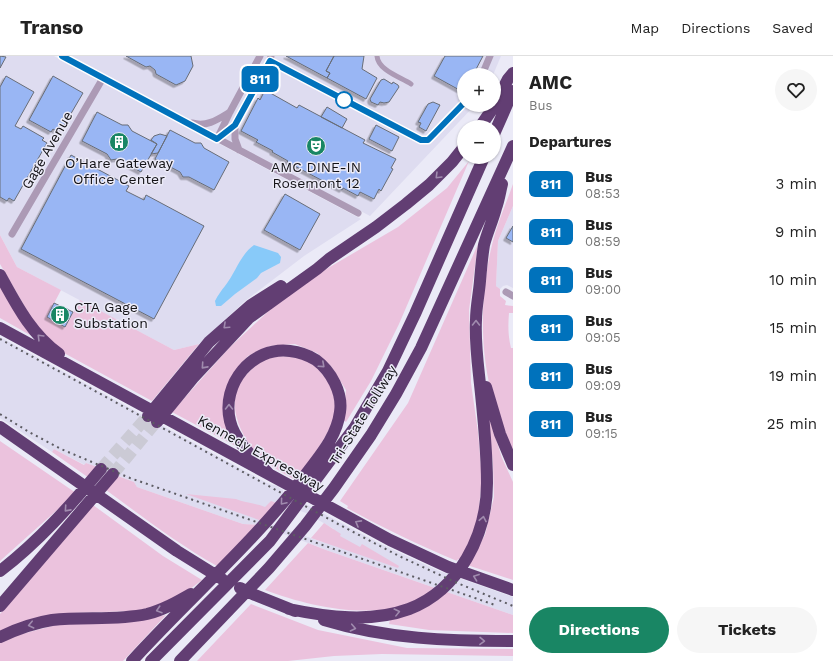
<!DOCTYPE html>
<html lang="en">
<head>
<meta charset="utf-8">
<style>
  body { margin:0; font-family:"Work Sans",sans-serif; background:#f6f6f6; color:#222; height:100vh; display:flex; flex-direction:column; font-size:15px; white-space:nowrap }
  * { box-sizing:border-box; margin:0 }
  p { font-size:13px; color:#767676 }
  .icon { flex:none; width:22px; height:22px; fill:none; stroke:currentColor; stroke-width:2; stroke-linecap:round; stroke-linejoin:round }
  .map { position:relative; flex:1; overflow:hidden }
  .side { display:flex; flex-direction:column; background:#fff; width:320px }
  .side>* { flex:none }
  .badge { padding:0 8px; border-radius:6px; font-size:14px; line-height:26px }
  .controls { position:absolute; left:457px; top:12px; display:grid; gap:8px }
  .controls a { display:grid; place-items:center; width:44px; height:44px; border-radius:50%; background:#fff; box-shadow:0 1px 3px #0004; font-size:20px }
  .map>.badge { position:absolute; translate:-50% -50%; box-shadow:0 0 0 2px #fff }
  h2 { padding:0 16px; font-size:15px; line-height:36px }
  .round { display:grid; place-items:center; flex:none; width:42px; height:42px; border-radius:21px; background:#f6f6f6 }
  .summary { display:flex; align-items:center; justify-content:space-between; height:68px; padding:0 16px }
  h1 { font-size:19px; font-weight:700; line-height:30px }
  .cta { display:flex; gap:8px; margin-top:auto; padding:8px 16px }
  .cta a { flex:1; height:46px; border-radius:24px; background:#198664; color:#fff; font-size:16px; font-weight:700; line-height:46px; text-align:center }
  .cta a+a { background:#f6f6f6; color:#222 }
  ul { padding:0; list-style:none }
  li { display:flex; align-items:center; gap:12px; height:48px; padding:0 16px }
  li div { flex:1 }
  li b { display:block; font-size:15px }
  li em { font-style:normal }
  li .badge { min-width:44px; font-weight:700; text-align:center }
  header { display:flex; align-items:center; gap:24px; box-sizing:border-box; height:56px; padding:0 20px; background:#fff; border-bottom:1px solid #e0e0e0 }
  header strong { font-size:19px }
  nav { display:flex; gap:22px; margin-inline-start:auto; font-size:14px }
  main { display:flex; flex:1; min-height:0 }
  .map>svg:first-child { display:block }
  .built { fill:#dedcf0; fill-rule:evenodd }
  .green { fill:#ebc2dd }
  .water { fill:#88caf9 }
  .building { fill:#99b6f4; stroke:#686d77; filter:url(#shadow) }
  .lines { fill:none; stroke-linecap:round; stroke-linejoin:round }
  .motorway-tunnel { stroke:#cbcad5; stroke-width:12; stroke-dasharray:12 6; stroke-linecap:butt }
  .pedestrian { stroke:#ac9ab5; stroke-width:5 }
  .minor { stroke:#ac9ab5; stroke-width:7 }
  .motorway { stroke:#623e73; stroke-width:12 }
  .rail { stroke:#5c5b62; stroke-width:2; stroke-dasharray:2 4; stroke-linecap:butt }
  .oneway { stroke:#a08bae }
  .line-casing { stroke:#fff; stroke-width:9 }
  .line { stroke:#0072bc; stroke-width:6 }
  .stop-dot { fill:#fff; stroke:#0072bc; stroke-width:2 }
  .labels { text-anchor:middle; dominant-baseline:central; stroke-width:3; stroke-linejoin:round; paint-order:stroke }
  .street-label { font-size:14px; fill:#131216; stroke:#ebeaf7 }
  .poi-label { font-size:14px; fill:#131216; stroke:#ebeaf7 }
</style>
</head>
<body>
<header>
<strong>Transo</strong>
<nav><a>Map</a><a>Directions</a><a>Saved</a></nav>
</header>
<main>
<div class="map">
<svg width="513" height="605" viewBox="0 0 513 605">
  <defs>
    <filter id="shadow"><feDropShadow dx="-2.5" dy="2.5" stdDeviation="0" flood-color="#0004"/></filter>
  </defs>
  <rect width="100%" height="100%" fill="#ebeaf7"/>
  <path class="built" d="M0,0h54l307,163 -57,37 -59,45 -46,43 -25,6 -157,-83 -17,-32z
    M68,0h433l-8,19h-29v30h11l-105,111z
    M513,150v82l-6,-3 -4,1 -3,3 -4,-3 2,-45z
    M0,281l267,146 10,3 6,4v2l100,53 56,26 74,26v18l-187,-65 -7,-3 -60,-22 -16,-1 -106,-37 -3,-5 -48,-19 -1,2 -31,-16 -2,3 -52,-34zM277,447l29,10 28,16 -12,13 -60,-21z"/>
  <path class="green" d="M469,105l-70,163 -28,57 -25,41 -3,-2 3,-30 -15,-24 -14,-13 -22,-9 -25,2 -22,10 -10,11 -7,13 8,68 -67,-36 57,-64 46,-43 48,-34 75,-44 49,-39z
    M513,128v22l-15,35 -2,45 4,3v7l6,5 -1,4 8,1v7h-4c-1,12 -1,23 2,35h2v108c-6,-18 -14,-36 -19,-54 -15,-49 -14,-108 -2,-157 5,-21 14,-41 21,-61z
    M0,179l17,32 44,23 -14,27 18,10 15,-27 94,50 25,-6 -47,57 -88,-48 -28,-27 -36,-62z
    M478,188l-9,66 2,73 7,49 4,46 -4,40 -8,26 -9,16 -3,-1 -1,2c-38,-16 -74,-33 -110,-53l1,-2 -8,-5 68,-98z
    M0,228l30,49v2l-30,-17z
    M279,300c21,1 32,3 45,20 8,10 12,22 11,35 -2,20 -27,52 -40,69 -10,-6 -22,-12 -31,-20 -24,-21 -43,-61 -16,-87 10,-11 16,-15 31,-17z
    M487,355l15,47 11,24v98l-46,-15 18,-30 9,-38 -1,-33z
    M0,385l76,52 -76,68z
    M54,393l30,16 2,-2 11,4 -8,11 -37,-26z
    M118,420l16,6 3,5 106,37 16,1 -42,41c-39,-22 -74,-49 -111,-76z
    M186,438l50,5c9,4 20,4 29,8l6,-6 6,2 -15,18z
    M93,449l70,51 39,24 -21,16 -17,8 -28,7 -64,2 -72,20v-19z
    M324,467l17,11 -1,2 20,11 2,-3 37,22 -1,2 -87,-30z
    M308,487l18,7 109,38c-8,6 -16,13 -26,16 -43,15 -102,2 -144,-14z
    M444,535l69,24v18l-84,-3 -40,-6 1,-4z
    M251,548l67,26 89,18 106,1v7l-131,-2 -48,2 -46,5h-91z
    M166,559l-43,46h-123v-19l18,-7 38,-10 82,-5z"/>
  <path class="water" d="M254,189l24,8 3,4 -1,6 -19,10 -4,5 -22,16 -14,12h-5l-1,-5c3,-6 6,-10 10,-15 11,-14 15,-31 29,-41z"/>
  <path class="building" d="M0,0l6,1 -6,11z
    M126,0h65l2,10 -8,15 -9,4 -20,-11 -1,-4 -5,-4 -4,1z
    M286,0h48l-8,15 4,2 -3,5z
    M334,0h30l-2,13 15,9 -11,21 -39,-21 3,-5 -4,-2z
    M445,0h38l-10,19h-9l-1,17 -29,-16z
    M6,20l28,16 -19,34 6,3 2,-3 21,12 -2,2 5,3 -33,58 -5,-3 -2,3 -7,-4v-110z
    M53,20l30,17 -21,36 -3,-2 -3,4 -3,-2 -2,3 -22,-12z
    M384,23l8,5 1,-2 5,3 1,2 -10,15 -5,1 -4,-1 -2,3 -7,-3 -1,-3 11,-19z
    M265,34l32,18 2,-3 66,35 -2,3 33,16 -5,9 2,1 -12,22 -2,-2 -5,10 -14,-7 -2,4 -15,-8 -1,2 -19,-10v1l-36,-19 1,-1 -16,-9 1,-1 -17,-9 2,-2 -17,-9 17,-33 2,2z
    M433,46l7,3 -14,26 -7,-4 2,-4 -3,-1 10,-18z
    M327,51l20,12 -5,9 -21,-11z
    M97,56l25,13h6l4,6 25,13 -16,28 -24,-13 -6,1 -4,-6 -25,-13z
    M376,69l23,12 -7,14 -23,-12z
    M170,74l25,13h6l3,5 25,14 -15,28 -25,-13h-6l-3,-5 -25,-13z
    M160,78l7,2 -9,17 -7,1 6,-10 -6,-4 3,-4z
    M71,99l58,31 -3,5 18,9 2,-5 58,31 -50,93 -133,-70z
    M285,138l35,20 -20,36 -36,-20z
    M513,170v16l-7,-4z
    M54,247l19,9 -8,15 -18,-10z"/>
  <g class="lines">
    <path class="motorway-tunnel" d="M101,413l46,-52
      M113,418l43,-52"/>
    <path class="pedestrian" d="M377,0c1,14 23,21 34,28"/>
    <path class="minor" d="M62,0l296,157
      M270,5l151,79h7l3,-3 33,-35
      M482,19l8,-19
      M192,67c15,4 25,-3 38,-11
      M235,69v14l4,11
      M218,81l12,-25 30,-56
      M217,83l18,-14 35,-64 1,-5
      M12,178l91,-156
      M506,236l7,4"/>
    <path class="motorway" d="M480,71l13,-19 15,-29 5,-6
      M494,78l19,-43
      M0,219c16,29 31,59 59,79
      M0,272l390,212 58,27 65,23
      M486,331l14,47 13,31
      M148,360l61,-74 42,-37 30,-19
      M157,366l36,-44 56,-60 68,-49 12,-10 47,-32 30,-23 23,-19 23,-23 12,-15
      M0,371l177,124 45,28
      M0,515c38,-29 70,-65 101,-102
      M240,532l15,7 40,16
      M0,550l113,-132
      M289,553c38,8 82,14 120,0 50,-19 78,-74 78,-126 0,-36 -4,-72 -8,-108 -2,-18 -4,-37 -3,-55 0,-13 3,-26 4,-39 1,-12 2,-24 4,-36 3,-12 9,-25 12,-37 3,-8 4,-16 6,-24
      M324,564c62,19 125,21 189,21
      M0,581c17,-8 33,-14 52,-17 31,-4 64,1 95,-6 16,-4 30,-12 44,-20
      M132,605c58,-64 125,-121 177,-191 13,-17 28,-35 31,-58 3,-19 -9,-41 -24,-52 -8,-5 -17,-8 -26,-9 -38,-5 -69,33 -60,70 5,21 25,38 39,53
      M151,605l119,-120 85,-114 33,-56 27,-57 69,-157
      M180,605l89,-93 36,-42 29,-38 37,-53 25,-41 25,-46 92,-202"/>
    <path class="rail" d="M0,283l338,185 61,32 56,26 58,24
      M0,358l29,18 32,17 69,29 365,127"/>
  </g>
  <defs><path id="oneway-chevron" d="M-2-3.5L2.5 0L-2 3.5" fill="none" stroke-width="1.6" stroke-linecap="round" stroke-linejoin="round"/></defs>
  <g class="oneway">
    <use href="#oneway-chevron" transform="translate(438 120) rotate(135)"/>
    <use href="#oneway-chevron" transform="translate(476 267) rotate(-90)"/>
    <use href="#oneway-chevron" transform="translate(226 270) rotate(137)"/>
    <use href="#oneway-chevron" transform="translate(40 281) rotate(-135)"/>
    <use href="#oneway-chevron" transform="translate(322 309) rotate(42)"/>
    <use href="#oneway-chevron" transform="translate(204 310) rotate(132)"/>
    <use href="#oneway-chevron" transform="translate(229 351) rotate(-90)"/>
    <use href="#oneway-chevron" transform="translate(283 446) rotate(130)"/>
    <use href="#oneway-chevron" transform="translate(67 453) rotate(132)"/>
    <use href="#oneway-chevron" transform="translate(483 463) rotate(-79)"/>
    <use href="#oneway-chevron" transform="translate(358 467) rotate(-151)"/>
    <use href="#oneway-chevron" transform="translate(476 521) rotate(-160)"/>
    <use href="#oneway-chevron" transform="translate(159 554) rotate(162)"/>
    <use href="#oneway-chevron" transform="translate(397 556) rotate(-14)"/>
    <use href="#oneway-chevron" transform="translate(31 569) rotate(167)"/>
    <use href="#oneway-chevron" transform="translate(353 572) rotate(12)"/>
    <use href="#oneway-chevron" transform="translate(482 585) rotate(1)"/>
  </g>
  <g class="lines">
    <g class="line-casing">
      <path id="line" d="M62,0l155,83 18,-14 35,-64 151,79h7l3,-3 33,-34"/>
    </g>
    <use href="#line" class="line"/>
  </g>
  <defs>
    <g id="building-disc" transform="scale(1)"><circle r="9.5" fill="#198664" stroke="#ebeaf7"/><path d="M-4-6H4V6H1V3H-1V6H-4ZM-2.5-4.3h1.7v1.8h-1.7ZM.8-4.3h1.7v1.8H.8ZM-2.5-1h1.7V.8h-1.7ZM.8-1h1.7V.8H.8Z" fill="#fff"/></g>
    <g id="theatre-disc" transform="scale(1)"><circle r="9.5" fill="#198664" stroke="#ebeaf7"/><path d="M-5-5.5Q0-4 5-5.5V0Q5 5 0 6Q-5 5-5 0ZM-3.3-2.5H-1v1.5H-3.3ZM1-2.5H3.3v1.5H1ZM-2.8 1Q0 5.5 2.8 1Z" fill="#fff"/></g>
  </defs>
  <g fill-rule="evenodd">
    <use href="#building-disc" x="119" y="86"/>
    <use href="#theatre-disc" x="316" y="90"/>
    <use href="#building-disc" x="60" y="259"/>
  </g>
  <circle class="stop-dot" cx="344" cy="44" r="8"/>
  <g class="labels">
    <g class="street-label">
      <text transform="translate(47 94) rotate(-60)">Gage Avenue</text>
      <text transform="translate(363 359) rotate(-58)">Tri-State Tollway</text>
      <text transform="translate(261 397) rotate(29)">Kennedy Expressway</text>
    </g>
    <g class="poi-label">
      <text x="119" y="107">O’Hare Gateway<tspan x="119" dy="16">Office Center</tspan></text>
      <text x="316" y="111">AMC DINE-IN<tspan x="316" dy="16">Rosemont 12</tspan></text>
      <text x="74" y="251" text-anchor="start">CTA Gage<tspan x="74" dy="16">Substation</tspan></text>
    </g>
  </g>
</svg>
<div class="controls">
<a>+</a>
<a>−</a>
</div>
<b class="badge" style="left:260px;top:23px;background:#0072bc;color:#fff">811</b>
</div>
<section class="side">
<div class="summary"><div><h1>AMC</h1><p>Bus</p></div><a class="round"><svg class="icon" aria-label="heart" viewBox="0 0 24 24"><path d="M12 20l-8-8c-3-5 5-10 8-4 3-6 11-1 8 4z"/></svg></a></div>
<h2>Departures</h2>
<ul>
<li><span class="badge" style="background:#0072bc;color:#fff">811</span><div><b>Bus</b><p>08:53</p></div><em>3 min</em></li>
<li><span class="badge" style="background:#0072bc;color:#fff">811</span><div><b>Bus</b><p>08:59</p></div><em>9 min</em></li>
<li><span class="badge" style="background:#0072bc;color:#fff">811</span><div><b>Bus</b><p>09:00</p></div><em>10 min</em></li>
<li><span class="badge" style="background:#0072bc;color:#fff">811</span><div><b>Bus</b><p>09:05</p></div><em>15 min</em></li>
<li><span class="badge" style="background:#0072bc;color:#fff">811</span><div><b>Bus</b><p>09:09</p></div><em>19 min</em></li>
<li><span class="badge" style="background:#0072bc;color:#fff">811</span><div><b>Bus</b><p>09:15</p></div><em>25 min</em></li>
</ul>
<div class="cta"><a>Directions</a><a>Tickets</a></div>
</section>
</main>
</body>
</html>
